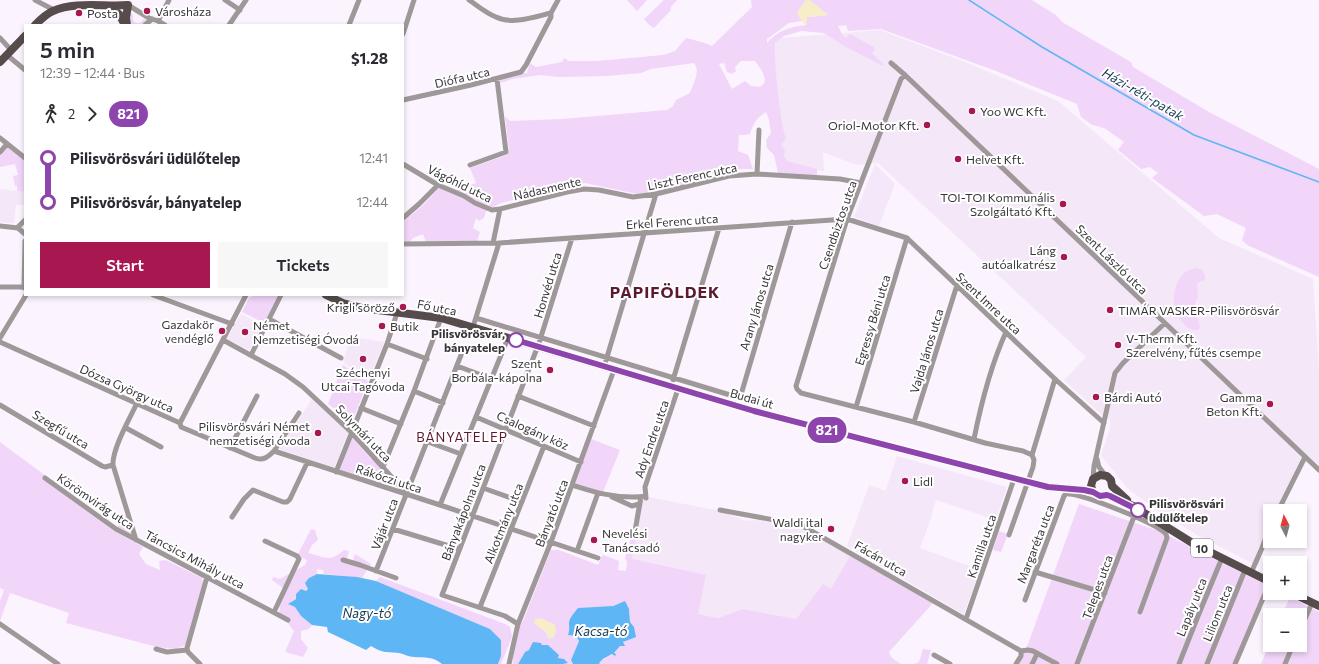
<!DOCTYPE html>
<html lang="en">
<head>
<meta charset="utf-8">
<style>
  body { margin:0; font-family:Commissioner,sans-serif; background:#f7f7f7; color:#2b2b33; height:100vh; display:flex; flex-direction:column; font-size:15px; white-space:nowrap }
  * { box-sizing:border-box; margin:0 }
  p { font-size:13px; color:#7c7c81 }
  .icon { flex:none; width:22px; height:22px; fill:none; stroke:currentColor; stroke-width:2; stroke-linecap:round; stroke-linejoin:round }
  .map { position:relative; flex:1; overflow:hidden }
  .side { position:absolute; left:24px; top:24px; width:380px; height:272px; display:flex; flex-direction:column; background:#fff; border-radius:0px; box-shadow:0 2px 6px #0003 }
  .side>* { flex:none }
  .badge { padding:0 8px; border-radius:13px; font-size:14px; line-height:26px }
  .needle { width:26px; rotate:354deg }
  .controls { position:absolute; left:1263px; top:504px; display:grid; gap:8px }
  .controls a { display:grid; place-items:center; width:44px; height:44px; border-radius:0px; background:#fff; box-shadow:0 2px 6px #0003; font-size:20px }
  .map>.badge { position:absolute; translate:-50% -50%; box-shadow:0 0 0 2px #fff }
  .legs { display:flex; align-items:center; gap:6px; height:44px; padding:0 16px; font-size:13px }
  .legs p { margin-inline-start:auto }
  .headline { display:flex; align-items:center; justify-content:space-between; height:68px; padding:0 16px }
  h1 { font-size:22px; font-weight:600; line-height:30px }
  .primary-button { display:flex; gap:8px; margin-top:auto; padding:8px 16px }
  .primary-button a { flex:1; height:46px; border-radius:0px; background:#a91751; color:#fff; font-size:16px; font-weight:600; line-height:46px; text-align:center }
  .primary-button a+a { background:#f7f7f7; color:#2b2b33 }
  ul { padding:0 16px; list-style:none }
  li { display:flex; align-items:center; gap:14px; height:44px; font-size:15px }
  li i { display:grid; place-items:center; width:6px; height:100%; margin:0 5px; background:currentColor }
  li i::after { content:''; width:10px; height:10px; margin:-5px; border:3px solid; border-radius:50%; background:#fff }
  li p { margin-inline-start:auto }
  li:first-child i { background:linear-gradient(#0000 50%,currentColor 0) }
  li:last-child i { background:linear-gradient(currentColor 50%,#0000 0) }
  .map>svg:first-child { display:block }
  .commercial { fill:#f4e7fa }
  .built { fill:#f4e7f8 }
  .green { fill:#f1d6fa; fill-rule:evenodd }
  .sand { fill:#f7edc7 }
  .water { fill:#5eb7f4 }
  .lines { fill:none; stroke-linecap:round; stroke-linejoin:round }
  .stream { stroke:#5eb7f4; stroke-width:1.5 }
  .street { stroke:#9e9898; stroke-width:5 }
  .primary { stroke:#564c4c; stroke-width:8 }
  .line-1-casing { stroke:#fff; stroke-width:9 }
  .line-1 { stroke:#8e44ad; stroke-width:6 }
  .poi-dot { fill:#a91751; stroke:#fff; stroke-width:1.5 }
  .stop-1-dot { fill:#fff; stroke:#8e44ad; stroke-width:2 }
  .labels { text-anchor:middle; dominant-baseline:central; stroke-width:4; stroke-linejoin:round; paint-order:stroke }
  .shield { fill:#fff; stroke:#747274; stroke-width:1 }
  .shield-label { font-size:11px; font-weight:bold; fill:#383539 }
  .poi-label { font-size:12px; fill:#383539; stroke:#fff; text-anchor:start }
  .street-label { font-size:12px; fill:#383539; stroke:#fff }
  .stop-label { font-size:12px; font-weight:bold; fill:#383539; stroke:#fff; text-anchor:end }
  .water-label { font-size:13px; font-style:italic; fill:#153b54; stroke:#fff }
  .neighbourhood-label { font-size:13px; letter-spacing:1px; fill:#5d192f; stroke:#fff }
  .district-label { font-size:16px; font-weight:bold; letter-spacing:1px; fill:#5d192f; stroke:#fff }
</style>
</head>
<body>
<div class="map">
<svg width="1319" height="664" viewBox="0 0 1319 664">
  <rect width="100%" height="100%" fill="#fbf3fe"/>
  <path class="commercial" d="M875,164l20,20 -16,42 -25,-9z
    M897,456l110,31 -11,33 -60,-20 -7,24 -49,-16z"/>
  <path class="built" d="M880,30l85,32 93,39 161,137 94,41 6,94v92l-10,-9 -29,55h-10v20l-12,35 -59,-30 -41,-25 -31,-23 -26,-33 9,-26v-10l-8,-4 -38,-35 22,-23 -208,-194 -22,2 -33,-13 1,19 -46,-3 -8,-129z
    M0,189l25,3v13h-9l-2,18 -14,-1z
    M241,314l21,11 -13,25 -22,-11z
    M352,337l32,5 -14,37 -25,-15 -2,-4z
    M312,399l36,34 -14,35 -55,-19z
    M869,485l17,6 -6,17 49,16 -9,24 60,22 -16,43 -1,1 -116,-68z
    M648,497l72,14 26,10 9,-1 46,8 49,28 -19,34 -8,-6 -27,35 -53,-10 -25,9 -21,-4 -65,-55 12,-60z"/>
  <path class="green" d="M627,0h20l-10,11z
    M664,0h13l-6,7v3l-17,18 -5,-3 -5,-6z
    M751,0h55l-9,13 5,8 -13,2 -22,16v4c12,-13 22,-16 39,-18l1,-8 21,-2 -19,-15h223l24,15 6,7 69,40 2,5 76,45 110,57v108l-72,-32 -5,-5 4,-12 -29,-14 -13,2 -52,-38 6,-5 -8,-6 -9,2 -23,-19 6,-8 -20,-14 -12,-3 -11,-8 -4,-13 -81,-33 -115,-42 -33,2 -2,-6 -8,1 5,10 4,2 1,-3 2,-1 24,13 1,2 -3,4 12,12 -1,1 -39,-20 -20,-13 -23,-2 -17,5 -9,7c-1,20 2,40 4,59 2,13 3,25 7,37l-5,6 4,5 -1,6 3,5 30,8v7l-39,-3 -4,-18 -7,-7 -1,-8 5,-7 -2,-13 -3,-8c-9,5 -13,12 -16,22l-6,1h-5l-1,16 10,4 5,14h-24l-31,12 -35,10 -26,3 -52,-11 -84,20 -15,8 -2,7 -5,3 -3,-3 -3,10 7,4 -3,9 -51,1 -3,-8 -10,4 -3,4h-7v-20l18,-15 21,-22 13,5 21,-7 -6,-15 37,-13 2,-4 -4,-35 5,5 52,-2 105,-9 6,-4 3,-6 14,-7c3,-9 11,-22 4,-30l-43,6 -10,4 -34,3 -48,1 -19,-2 -28,4 -11,4 -2,-4 24,-6h4l3,-10 6,4 26,-5 2,-4 5,3h28l66,-6 12,-4 11,-13 19,5 7,3 40,-39zM741,61h14c5,7 16,20 5,26l-9,-1 -6,-5 -13,8 -13,-25 5,-1 3,9 5,2 4,-3 -1,-4z
    M130,12l3,3v5l3,3h4l4,-4 3,1 -6,5h-10l-1,-3z
    M7,147l18,14v31l-8,-1v-5h-2l-2,-10 5,-1 -3,-11 -15,3v-12z
    M1196,268l6,2 3,6v4l-6,2 -2,3 1,12 -6,13c4,6 10,12 7,20 -6,1 -10,-1 -14,-5 -4,-4 -8,-8 -9,-13 -5,-12 -1,-34 11,-41 2,-2 6,-2 9,-3z
    M255,295h23l-14,28 -22,-11 7,-14z
    M343,365l25,16 -16,41 -5,1 -8,-6 -1,-5 -10,-8z
    M352,437l18,21h2l14,17v5l-2,2 -5,2 -37,-12 -2,-2z
    M591,439l29,11 -17,42 -28,-8z
    M0,442l69,51 -2,4 47,34 29,16 -4,7 7,10 14,6 -1,-9 7,-1 36,18 1,6 -17,61 -10,4 -19,-2 -91,-24 3,-10 -59,-20 -10,28v-20l4,-11 -4,-2z
    M644,499l-12,60 74,16 -8,39 20,4 25,-9 53,10 27,-35 8,5 19,-33 83,47 -44,49 3,6 9,6h-301l-1,-1c4,-4 10,-6 14,-9 7,-6 8,-14 18,-15l3,-12 -4,-5 -1,-13 -8,-6c-3,0 -6,2 -9,3 -6,2 -15,2 -21,1l-22,14 1,8 9,12 -8,19 2,4h-10l5,-1 -10,-5 1,-3 -11,-10h-6l-17,7 -7,12h-6l1,-1v-6l6,-32 4,-4 28,-71h8l39,15 4,-9 1,-1 16,6 -1,9 8,1 1,-9 -2,-4 8,-27 3,-24zM540,618l15,7 -6,14z
    M1079,504l80,27 111,56 -32,77h-221l11,-20z
    M128,513c-1,10 3,17 7,26l-18,-10 5,-10z
    M311,529l4,1 3,10 -6,5 -4,8c17,4 21,10 36,-3l5,1 -3,12 6,1 3,-10 16,10 -9,14 -38,-4 -1,-4 -6,-1v5l-8,4 -1,11 -2,2 -18,13 7,3 6,9 11,9 -3,4 -8,2v8l7,9 -5,9 -18,-5 9,-21 -15,-19 1,-4 -4,-7 4,-6 4,1 2,-6 -14,-10 1,-3 7,2 25,-14 2,-5 -7,-3 -2,-3z
    M999,531l9,3 -7,18 -8,-2z
    M380,577l125,47 5,3 2,10 -11,27h-3l3,-8 -11,-27 -114,-48z
    M1290,597l29,15v52h-58l9,-21v2h30v-30h-18z
    M923,649l8,1 -4,14h-13l5,-2z"/>
  <path class="sand" d="M806,0h3l19,15 -21,2 -1,8 -4,-4 -5,-8z
    M540,618l15,7 1,7 -2,5 -5,2 -2,-6 -13,-10 1,-3z"/>
  <path class="water" d="M317,574l40,3 19,4 114,48 11,11v16l-3,8h-56c-9,-8 -17,-6 -28,-7 -5,0 -10,-3 -15,-4 -14,-1 -16,0 -28,-7l-5,4 -38,-18 -1,-5 -15,-2 -11,-9 -6,-9 -7,-3 8,-5v-5l5,-5 5,2 2,-2 -3,-6 4,-5z
    M625,601l4,8 1,13 4,5 2,10 -13,5 2,4h-5l-6,7 2,1 -1,2 -3,-2 -9,5 -4,4 1,1h-27l-2,-4 8,-19 -3,-5 -8,-1c2,-6 1,-7 1,-13 1,-5 6,-10 9,-14l35,-2z
    M533,642l8,1 1,2h6l11,10 -1,3 6,1 4,4 -5,1h-45l7,-12 4,-2z"/>
  <g class="lines">
    <path class="stream" d="M969,0l73,47 152,88 125,47"/>
    <path class="street" d="M35,0l19,10
      M225,0l15,10
      M469,0c9,6 17,13 27,17 16,8 38,0 55,-4
      M128,5l21,13 9,3 7,4
      M158,21l11,-21
      M145,25l7,-6
      M229,25l17,-25
      M349,25l10,-25
      M403,34l11,-34
      M0,38l11,12
      M7,55l18,15
      M891,63l14,12 414,395
      M905,75l-4,4 -54,140 -51,167 1,3 4,4 113,29 71,21 38,8 9,4 2,5 -1,7 -24,68
      M403,100l68,-15 50,-13 5,-7 25,-48v-4l7,-13
      M0,138l25,20
      M0,152l7,-8
      M403,164l35,21 26,11 11,7 17,7 8,-1 -7,34
      M470,165l36,-13 -9,-73
      M757,174l2,-44
      M500,209l67,-17 17,-3 15,1 34,7 23,-3 73,-18 28,-2 83,5 21,4
      M403,218l16,-14 19,-19
      M0,226l18,2 7,6
      M17,228l8,-8
      M403,244l96,-1 348,-24 60,19 148,141 49,44
      M0,287h25
      M24,288l1,-47
      M153,295l79,29
      M476,318l264,80 52,-176
      M269,319l72,39
      M473,327l26,-84
      M0,338l26,-43
      M223,340l62,34 18,13 48,45 55,61
      M0,342l180,81
      M387,344l40,15
      M251,355l30,-60
      M457,366l35,13
      M604,367l52,-173
      M673,380l46,-152
      M414,391l29,12
      M518,396l76,30
      M0,405l102,61 3,1 8,-2
      M856,407l51,-169
      M361,408l40,16
      M476,417l105,45
      M914,422l43,-137
      M180,423l1,4 74,31c8,3 13,-1 19,-7l166,54 158,53
      M180,423l66,-128
      M126,428l35,19
      M974,439c7,-35 17,-74 32,-107
      M428,442l33,12
      M230,448l27,-52
      M274,451l25,-38
      M1032,455l23,-76
      M1097,459l2,8 6,8
      M383,467l31,-76 27,-73
      M336,472l51,-128 10,-31
      M45,478l71,51 172,91
      M1093,479l1,-13 21,-93 8,-10 42,-40
      M572,485c23,7 37,12 61,12 4,0 8,0 12,-1
      M483,488l39,14
      M612,497l20,9 7,-2
      M646,498l-1,-11 33,-98
      M440,505l68,-167
      M720,510l81,15 220,126
      M1278,511l27,-54
      M232,517l12,-18 9,-9 30,12h4l3,-3 17,-36
      M393,529l66,20
      M635,531l6,-34
      M136,540l-23,-75c-1,-16 17,-47 24,-62
      M265,541l32,15 2,3 -25,53
      M577,551l21,-58
      M343,560l17,5 36,13
      M376,571l87,-221
      M1035,572l70,21
      M1251,573l11,-25 8,-22
      M1025,600l39,-104c2,-2 2,-3 5,-2 16,1 87,29 97,40l1,4 -27,74
      M480,607l64,-161
      M966,619l48,-140
      M0,624l58,40
      M518,624l-13,-8 -63,-21 97,-252 33,-105
      M1300,630l12,-27
      M156,649l11,3 20,-2
      M1021,651l7,-1 5,1 24,13
      M934,655l16,9
      M200,664l-12,-12 -1,-4 20,-71
      M509,664l9,-40 33,-82 63,-172
      M1016,664l5,-8v-5
      M1032,664l5,-10
      M1077,664l58,-150
      M1179,664l19,-48 24,-58
      M1207,664l38,-94
      M1235,664l35,-82
      M1285,664l8,-19"/>
    <path class="primary" d="M109,6l10,8 6,11
      M35,25c5,-5 11,-11 18,-14 22,-10 52,-4 75,-6l-2,13 1,7
      M0,62l25,-26
      M326,295l17,8 19,5 79,10 313,93 274,71 20,5 38,3 7,2 7,4 7,-1 3,1 23,10 61,38 76,38
      M1093,492l-2,-6 2,-7 7,-4 7,1 4,4 1,6 15,14
      M1292,593l27,13"/>
  </g>
  <g class="lines">
    <g class="line-1-casing">
      <path id="line-1" d="M516,340l238,71 294,76 36,3 9,2 7,4 7,-1 3,1 28,14"/>
    </g>
    <use href="#line-1" class="line-1"/>
  </g>
  <g class="poi-dot">
    <circle cx="147" cy="11" r="4"/>
    <circle cx="79" cy="13" r="4"/>
    <circle cx="972" cy="111" r="4"/>
    <circle cx="927" cy="125" r="4"/>
    <circle cx="958" cy="159" r="4"/>
    <circle cx="1063" cy="204" r="4"/>
    <circle cx="1064" cy="257" r="4"/>
    <circle cx="403" cy="307" r="4"/>
    <circle cx="1110" cy="310" r="4"/>
    <circle cx="382" cy="326" r="4"/>
    <circle cx="222" cy="331" r="4"/>
    <circle cx="245" cy="332" r="4"/>
    <circle cx="1118" cy="345" r="4"/>
    <circle cx="363" cy="359" r="4"/>
    <circle cx="550" cy="370" r="4"/>
    <circle cx="1096" cy="397" r="4"/>
    <circle cx="1270" cy="404" r="4"/>
    <circle cx="318" cy="433" r="4"/>
    <circle cx="905" cy="481" r="4"/>
    <circle cx="831" cy="529" r="4"/>
    <circle cx="594" cy="540" r="4"/>
  </g>
  <g class="stop-1-dot">
    <circle cx="516" cy="340" r="7"/>
    <circle cx="1138" cy="510" r="7"/>
  </g>
  <g class="labels">
    <rect class="shield" x="1191" y="539" width="22" height="18" rx="3"/>
    <g class="shield-label">
      <text x="1202" y="548">10</text>
    </g>
    <g class="poi-label">
      <text x="155" y="11">Városháza</text>
      <text x="87" y="13">Posta</text>
      <text x="980" y="111">Yoo WC Kft.</text>
      <text x="919" y="125" text-anchor="end">Oriol-Motor Kft.</text>
      <text x="966" y="159">Helvet Kft.</text>
      <text x="1055" y="197" text-anchor="end">TOI-TOI Kommunális<tspan x="1055" dy="14">Szolgáltató Kft.</tspan></text>
      <text x="1056" y="250" text-anchor="end">Láng<tspan x="1056" dy="14">autóalkatrész</tspan></text>
      <text x="395" y="307" text-anchor="end">Krigli söröző</text>
      <text x="1118" y="310">TIMÁR VASKER-Pilisvörösvár</text>
      <text x="214" y="324" text-anchor="end">Gazdakör<tspan x="214" dy="14">vendéglő</tspan></text>
      <text x="253" y="325">Német<tspan x="253" dy="14">Nemzetiségi Óvodá</tspan></text>
      <text x="390" y="326">Butik</text>
      <text x="1126" y="338">V-Therm Kft.<tspan x="1126" dy="14">Szerelvény, fűtés csempe</tspan></text>
      <text x="542" y="363" text-anchor="end">Szent<tspan x="542" dy="14">Borbála-kápolna</tspan></text>
      <text x="363" y="372" text-anchor="middle">Széchenyi<tspan x="363" dy="14">Utcai Tagóvoda</tspan></text>
      <text x="1104" y="397">Bárdi Autó</text>
      <text x="1262" y="397" text-anchor="end">Gamma<tspan x="1262" dy="14">Beton Kft.</tspan></text>
      <text x="310" y="426" text-anchor="end">Pilisvörösvári Német<tspan x="310" dy="14">nemzetiségi óvoda</tspan></text>
      <text x="913" y="481">Lidl</text>
      <text x="823" y="522" text-anchor="end">Waldi ital<tspan x="823" dy="14">nagyker</tspan></text>
      <text x="602" y="533">Nevelési<tspan x="602" dy="14">Tanácsadó</tspan></text>
    </g>
    <g class="street-label">
      <text transform="translate(462 77) rotate(-13)">Diófa utca</text>
      <text transform="translate(692 176) rotate(-12)">Liszt Ferenc utca</text>
      <text transform="translate(460 183) rotate(26)">Vágóhíd utca</text>
      <text transform="translate(547 188) rotate(-13)">Nádasmente</text>
      <text transform="translate(672 221) rotate(-4)">Erkel Ferenc utca</text>
      <text transform="translate(837 225) rotate(-71)">Csendbiztos utca</text>
      <text transform="translate(1112 259) rotate(44)">Szent László utca</text>
      <text transform="translate(547 285) rotate(-73)">Honvéd utca</text>
      <text transform="translate(989 303) rotate(43)">Szent Imre utca</text>
      <text transform="translate(437 307) rotate(11)">Fő utca</text>
      <text transform="translate(756 307) rotate(-73)">Arany János utca</text>
      <text transform="translate(872 320) rotate(-73)">Egressy Béni utca</text>
      <text transform="translate(926 351) rotate(-73)">Vajda János utca</text>
      <text transform="translate(127 388) rotate(24)">Dózsa György utca</text>
      <text transform="translate(752 398) rotate(16)">Budai út</text>
      <text transform="translate(61 429) rotate(31)">Szegfű utca</text>
      <text transform="translate(533 430) rotate(24)">Csalogány köz</text>
      <text transform="translate(364 433) rotate(46)">Solymári utca</text>
      <text transform="translate(651 439) rotate(-71)">Ady Endre utca</text>
      <text transform="translate(389 478) rotate(18)">Rákóczi utca</text>
      <text transform="translate(96 501) rotate(34)">Körömvirág utca</text>
      <text transform="translate(463 512) rotate(-69)">Bányakápolna utca</text>
      <text transform="translate(551 513) rotate(-69)">Bányató utca</text>
      <text transform="translate(503 523) rotate(-68)">Alkotmány utca</text>
      <text transform="translate(384 524) rotate(-69)">Vájár utca</text>
      <text transform="translate(1035 544) rotate(-69)">Margaréta utca</text>
      <text transform="translate(981 546) rotate(-71)">Kamilla utca</text>
      <text transform="translate(881 558) rotate(30)">Fácán utca</text>
      <text transform="translate(195 559) rotate(28)">Táncsics Mihály utca</text>
      <text transform="translate(1097 587) rotate(-70)">Telepes utca</text>
      <text transform="translate(1191 607) rotate(-68)">Lapály utca</text>
      <text transform="translate(1217 613) rotate(-68)">Liliom utca</text>
    </g>
    <g class="stop-label">
      <text x="505" y="333">Pilisvörösvár,<tspan x="505" dy="14">bányatelep</tspan></text>
      <text x="1149" y="503" text-anchor="start">Pilisvörösvári<tspan x="1149" dy="14">üdülőtelep</tspan></text>
    </g>
    <g class="water-label">
      <text transform="translate(1143 94) rotate(30)">Házi-réti-patak</text>
      <text x="367" y="613">Nagy-tó</text>
      <text x="601" y="631">Kacsa-tó</text>
    </g>
    <g class="neighbourhood-label">
      <text x="462" y="437">BÁNYATELEP</text>
    </g>
    <g class="district-label">
      <text x="665" y="291">PAPIFÖLDEK</text>
    </g>
  </g>
</svg>
<div class="controls">
<a><svg class="needle" viewBox="-14 -14 28 28"><path d="M0-13l5 13h-10z" fill="#e53935"/><path d="M0 13l5-13h-10z" fill="#7c7c81"/></svg></a>
<a>+</a>
<a>−</a>
</div>
<b class="badge" style="left:827px;top:430px;background:#8e44ad;color:#fff">821</b>
<section class="side">
<div class="headline"><div><h1>5 min</h1><p>12:39 – 12:44 · Bus</p></div><b>$1.28</b></div>
<div class="legs"><svg class="icon" aria-label="walk" viewBox="0 0 24 24"><circle cx="13" cy="4" r="2"/><path d="M13 8l-2 6 4 7M11 14l-3 7M7 12l3-4h3l4 4"/></svg>2<svg class="icon" aria-label="forward" viewBox="0 0 24 24"><path d="M9 5l7 7-7 7"/></svg><b class="badge" style="background:#8e44ad;color:#fff">821</b></div>
<ul>
<li><i style="color:#8e44ad"></i><b>Pilisvörösvári üdülőtelep</b><p>12:41</p></li>
<li><i style="color:#8e44ad"></i><b>Pilisvörösvár, bányatelep</b><p>12:44</p></li>
</ul>
<div class="primary-button"><a>Start</a><a>Tickets</a></div>
</section>
</div>
</body>
</html>
